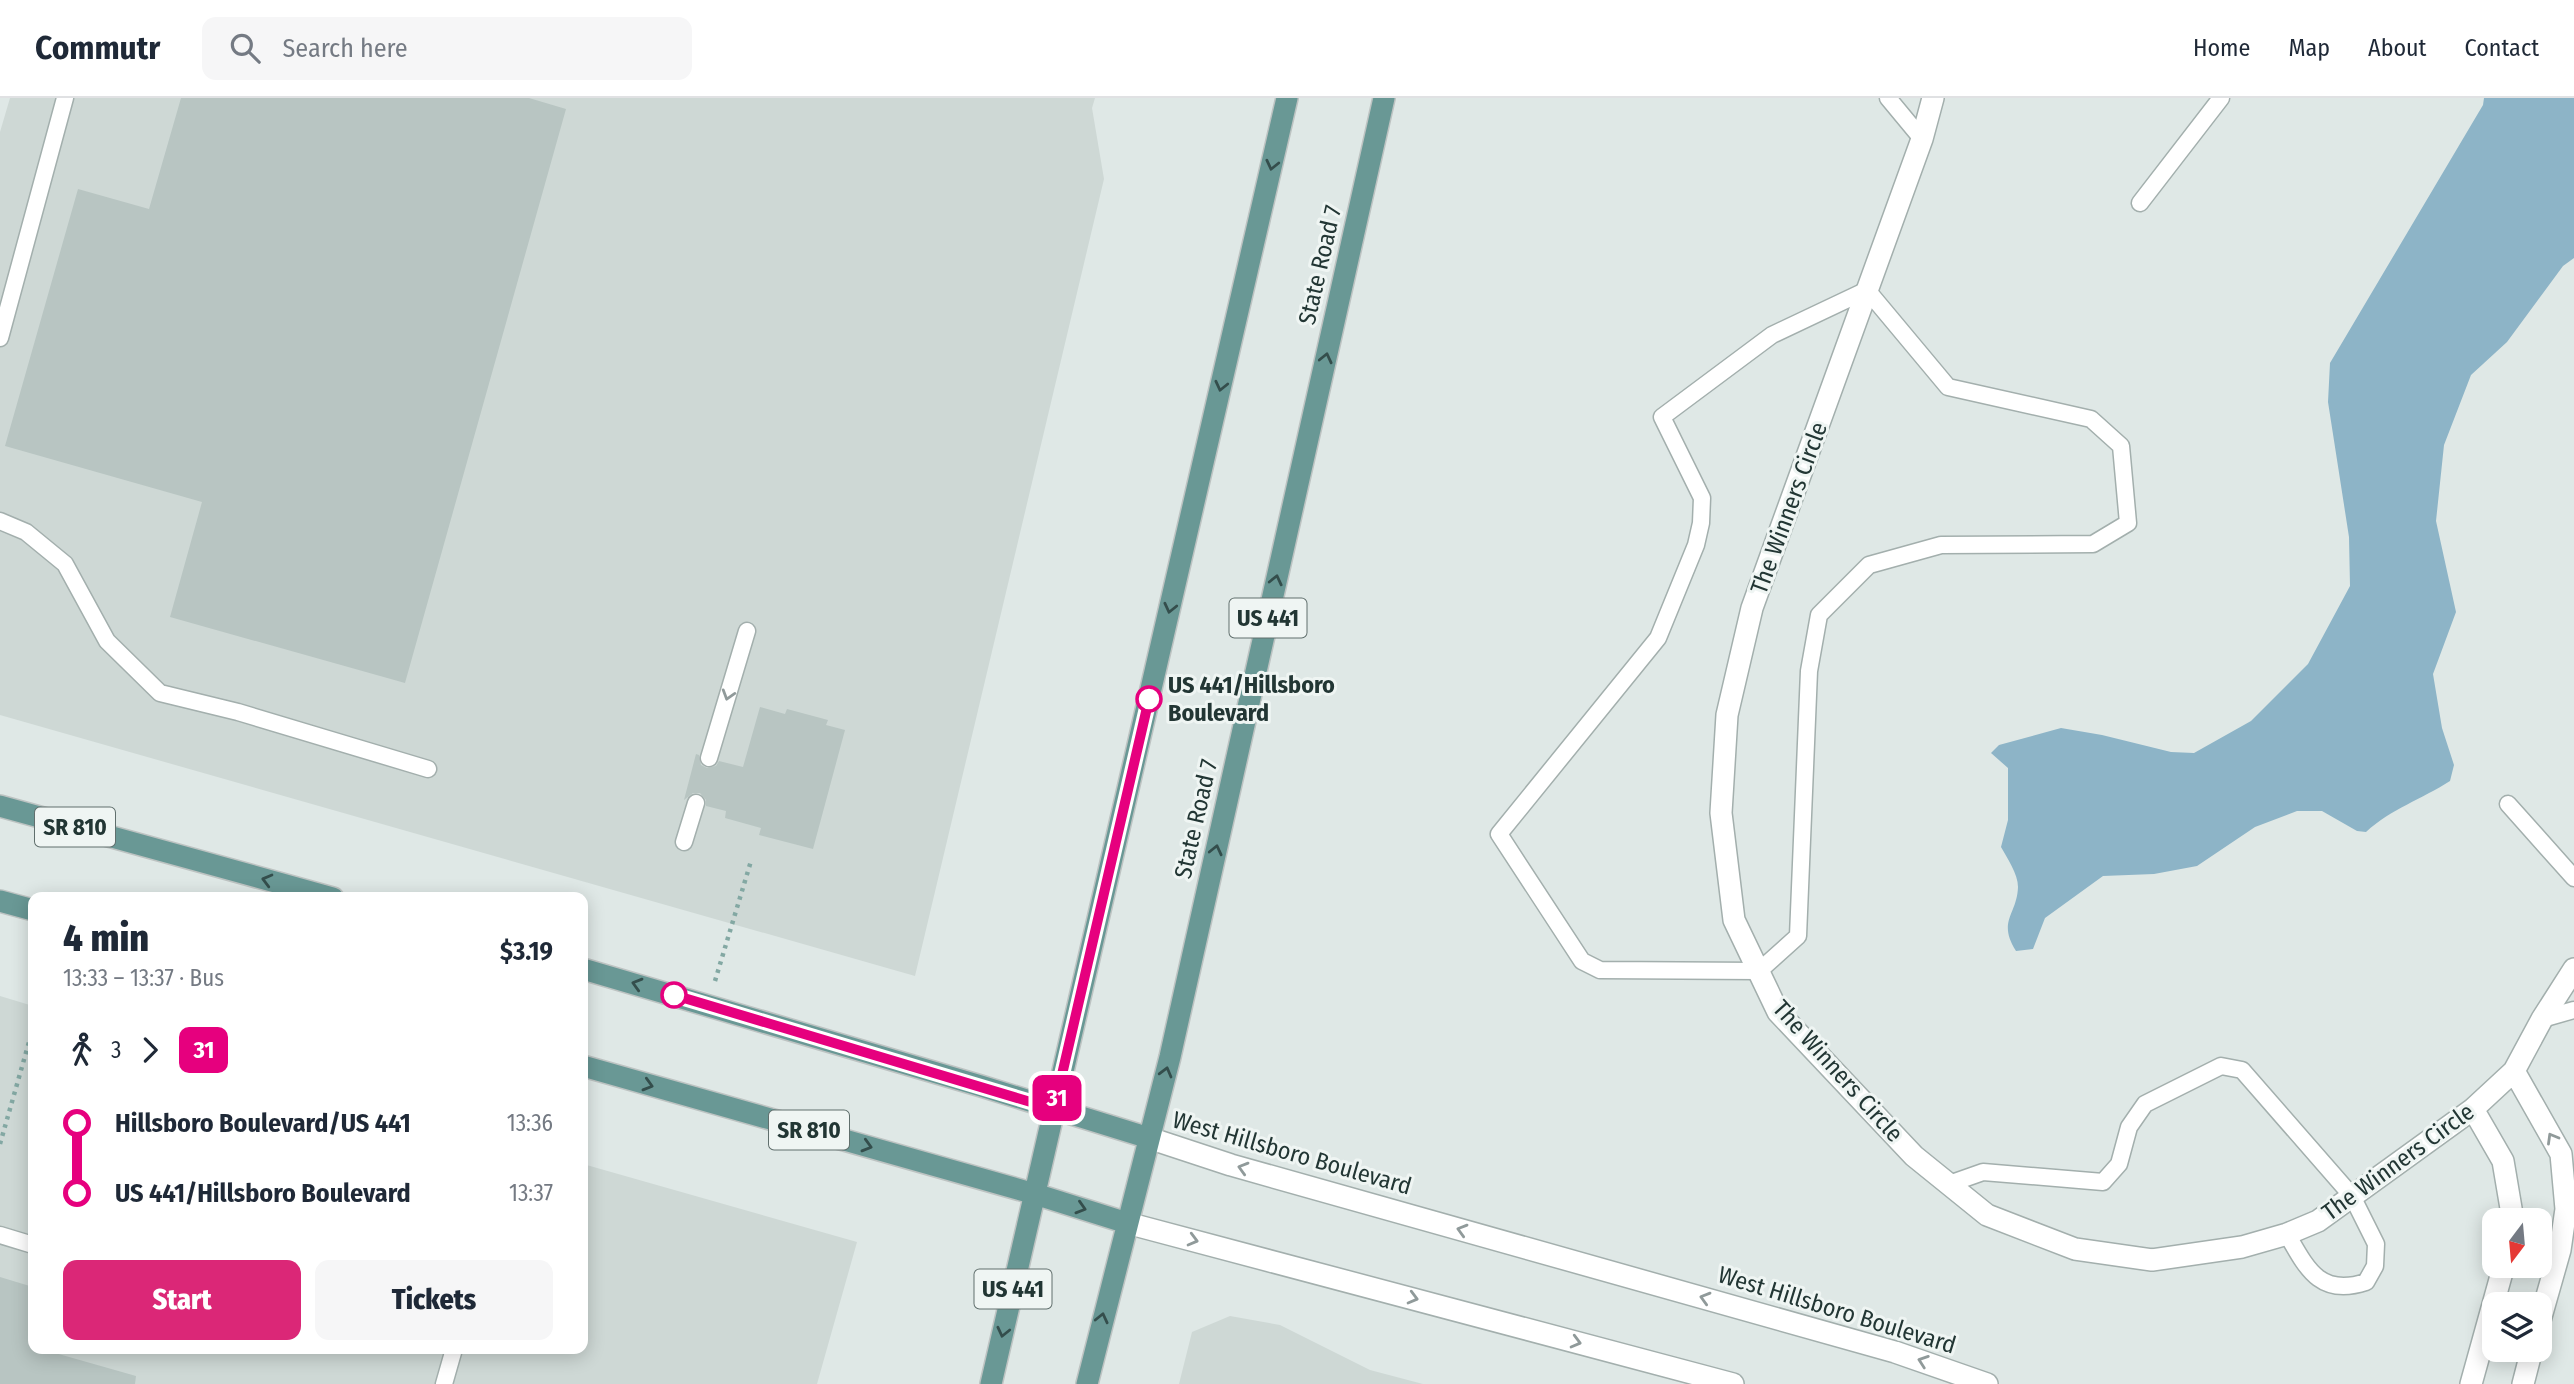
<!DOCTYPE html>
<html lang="en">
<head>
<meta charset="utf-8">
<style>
  body { margin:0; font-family:"Fira Sans Condensed",sans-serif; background:#f6f6f7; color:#1f2937; height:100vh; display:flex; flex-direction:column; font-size:26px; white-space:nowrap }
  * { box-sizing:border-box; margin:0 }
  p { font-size:23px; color:#747a83 }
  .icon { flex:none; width:38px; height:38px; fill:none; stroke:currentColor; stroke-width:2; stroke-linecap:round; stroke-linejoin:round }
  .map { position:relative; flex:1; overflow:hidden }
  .panel { position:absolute; left:28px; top:794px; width:560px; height:462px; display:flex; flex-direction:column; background:#fff; border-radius:14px; box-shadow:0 4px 18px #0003 }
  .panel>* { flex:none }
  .badge { padding:0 14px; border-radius:10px; font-size:24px; line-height:46px }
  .needle { width:46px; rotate:196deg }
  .fabs { position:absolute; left:2482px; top:1110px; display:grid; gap:14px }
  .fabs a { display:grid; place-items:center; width:70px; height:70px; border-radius:14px; background:#fff; box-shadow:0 4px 18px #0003; font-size:35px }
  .map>.badge { position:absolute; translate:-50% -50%; box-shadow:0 0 0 4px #fff }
  .legs { display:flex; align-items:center; gap:10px; height:77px; padding:0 35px; font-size:23px }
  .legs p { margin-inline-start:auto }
  .headline { display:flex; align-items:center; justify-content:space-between; height:119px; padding:0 35px }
  h1 { font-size:38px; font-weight:800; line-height:52px }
  .primary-button { display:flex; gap:14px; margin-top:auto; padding:14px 35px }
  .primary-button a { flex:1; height:80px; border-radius:14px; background:#db2777; color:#fff; font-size:28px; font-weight:800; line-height:80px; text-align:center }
  .primary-button a+a { background:#f6f6f7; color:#1f2937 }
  ul { padding:0 35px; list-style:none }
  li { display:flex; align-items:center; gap:24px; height:70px; font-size:26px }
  li i { display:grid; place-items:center; width:10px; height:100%; margin:0 9px; background:currentColor }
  li i::after { content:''; width:18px; height:18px; margin:-9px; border:5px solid; border-radius:50%; background:#fff }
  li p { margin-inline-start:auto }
  li:first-child i { background:linear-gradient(#0000 50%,currentColor 0) }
  li:last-child i { background:linear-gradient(currentColor 50%,#0000 0) }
  header { display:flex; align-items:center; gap:42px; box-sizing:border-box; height:98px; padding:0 35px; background:#fff; border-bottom:2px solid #e0e1e3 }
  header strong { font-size:33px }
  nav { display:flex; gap:38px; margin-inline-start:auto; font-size:24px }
  .search { width:490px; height:63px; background:#f6f6f7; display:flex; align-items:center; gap:18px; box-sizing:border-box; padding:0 24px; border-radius:14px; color:#747a83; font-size:26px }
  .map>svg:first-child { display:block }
  .built { fill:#ced8d5 }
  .water { fill:#8db4c7 }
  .building { fill:#b8c5c2 }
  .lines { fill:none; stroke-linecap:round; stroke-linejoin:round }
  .service-casing { stroke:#a3afad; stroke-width:19 }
  .minor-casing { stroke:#a3afad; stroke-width:24 }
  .tertiary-casing { stroke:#a3afad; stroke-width:24 }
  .primary-casing { stroke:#bdc3c2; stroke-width:24 }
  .path { stroke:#83a8a3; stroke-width:4.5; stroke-dasharray:3.5 5; stroke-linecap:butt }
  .service { stroke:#fff; stroke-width:16 }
  .minor { stroke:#fff; stroke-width:21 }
  .tertiary { stroke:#fff; stroke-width:21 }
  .primary { stroke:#699895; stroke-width:21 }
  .oneway { stroke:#344e4c }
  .oneway2 { stroke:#909a9a }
  .line-1-casing { stroke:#fff; stroke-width:16 }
  .line-1 { stroke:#e6007e; stroke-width:10 }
  .stop-1-dot { fill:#fff; stroke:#e6007e; stroke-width:3.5 }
  .labels { text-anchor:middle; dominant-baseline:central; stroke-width:6; stroke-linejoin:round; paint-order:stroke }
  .shield { fill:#eff5f3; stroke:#606f6d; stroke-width:2 }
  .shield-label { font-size:23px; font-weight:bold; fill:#223634 }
  .street-label { font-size:24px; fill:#223634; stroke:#eff5f3 }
  .stop-label { font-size:24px; font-weight:bold; fill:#223634; stroke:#eff5f3; text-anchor:start }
</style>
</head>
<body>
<header>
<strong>Commutr</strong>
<div class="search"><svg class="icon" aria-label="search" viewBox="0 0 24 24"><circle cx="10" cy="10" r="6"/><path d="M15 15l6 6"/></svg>Search here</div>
<nav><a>Home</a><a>Map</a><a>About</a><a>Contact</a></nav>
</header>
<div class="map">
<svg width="2574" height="1286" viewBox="0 0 2574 1286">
  <rect width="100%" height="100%" fill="#dfe8e6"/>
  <path class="built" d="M10,0h1085l-3,10 12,71 -189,797 -915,-261v-583z
    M0,898l33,10v343h550v-185l274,78 -40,142h-817z
    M1230,1218l50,9 90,45 53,14h-244l13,-52z"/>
  <path class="water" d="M2484,0h90v160l-11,8 -56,76 -36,33 -27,70 -8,76 20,91 -23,62 9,54 12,37 -4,16c-28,18 -59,28 -84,51l-9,-1 -35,-20h-25l-42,16 -58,39 -43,8 -51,2 -58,42 -12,31 -17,2c-19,-30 1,-36 2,-64 0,-13 -11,-29 -17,-40l7,-27v-52l-17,-15 8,-8 62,-17 41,7 69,17 23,1 57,-32 57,-57 42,-78 -1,-49 -21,-135 2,-39 153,-258z"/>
  <path class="building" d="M181,0h348l37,11 -161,574 -235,-66 32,-115 -197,-56 73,-257 71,20z
    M760,609l25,7 2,-5 41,11 -2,5 19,5 -32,119 -54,-14 2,-7 -36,-10 1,-7 -20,-5v-6l-6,-7h-7l-9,7 12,-46 3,1 2,10 6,3 9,-2 3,-5 24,6z
    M0,1179l33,10v62h8l95,27 -1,8h-135z"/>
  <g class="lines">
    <g class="service-casing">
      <path id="service" d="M1888,0l34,41
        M2140,105l81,-105
        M1867,192l81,97 143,32 30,27 7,77 -35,21 -152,1 -72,20 -50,50 -10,56 -11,265 -39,35 -159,-1 -18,-9 -83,-127 159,-196 38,-93 5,-22 1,-25 -40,-81 110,-82z
        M0,240l65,-240
        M0,423l26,11 39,32 42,77 53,52 78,19 190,57
        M709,660l38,-127
        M2508,706l66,74
        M684,744l12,-39
        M2542,921l32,-9
        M1949,1086l34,-12 120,10 16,-18 10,-37 16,-23 76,-38 21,4 110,126 24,48 -1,22 -9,16c-46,15 -59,-13 -79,-48
        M0,1137l33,10
        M444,1286l10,-35"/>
    </g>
    <g class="minor-casing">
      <path id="minor" d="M1933,0l-11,41 -170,469 -25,107 -6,98 13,107 44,92 136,144 73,59 88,34 77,11 90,-13 45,-13 31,-13 155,-112 41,-38 28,-52 32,-50
        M2514,973l47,83 5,55 -6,41 -21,74
        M2473,1011l30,52 10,59
        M2471,1286l33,-119
        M2523,1286l9,-35"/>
    </g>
    <g class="tertiary-casing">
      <path id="tertiary" d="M1149,1040l82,27 664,187 92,32
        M1127,1125l606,161"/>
    </g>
    <g class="primary-casing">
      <path id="primary" d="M0,708l333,92
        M0,803l33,9
        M583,871l398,117 168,52
        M583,968l452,128 92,29
        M991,1286l296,-1286
        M1087,1286l83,-327 214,-959"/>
    </g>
    <path class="path" d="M715,883l36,-120
      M0,1046l33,-116"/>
    <use href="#service" class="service"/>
    <use href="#minor" class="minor"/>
    <use href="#tertiary" class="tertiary"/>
    <use href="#primary" class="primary"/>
  </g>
  <defs><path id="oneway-chevron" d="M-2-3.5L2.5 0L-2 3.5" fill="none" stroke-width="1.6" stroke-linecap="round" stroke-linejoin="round" transform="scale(1.75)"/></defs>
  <g class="oneway">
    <use href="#oneway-chevron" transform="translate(1272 67) rotate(103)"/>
    <use href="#oneway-chevron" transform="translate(1326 260) rotate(-77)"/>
    <use href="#oneway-chevron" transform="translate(1221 288) rotate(103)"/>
    <use href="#oneway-chevron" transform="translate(1276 482) rotate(-77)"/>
    <use href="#oneway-chevron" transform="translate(1170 510) rotate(103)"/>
    <use href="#oneway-chevron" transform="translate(1216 752) rotate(-77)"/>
    <use href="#oneway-chevron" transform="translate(267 782) rotate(-165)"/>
    <use href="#oneway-chevron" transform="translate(637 886) rotate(-164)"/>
    <use href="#oneway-chevron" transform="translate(1166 974) rotate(-75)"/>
    <use href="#oneway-chevron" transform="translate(648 987) rotate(16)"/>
    <use href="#oneway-chevron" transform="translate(867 1048) rotate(16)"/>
    <use href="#oneway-chevron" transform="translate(1081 1110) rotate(17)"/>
    <use href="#oneway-chevron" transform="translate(1102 1220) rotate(-77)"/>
    <use href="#oneway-chevron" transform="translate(1003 1234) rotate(103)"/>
  </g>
  <g class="oneway2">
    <use href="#oneway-chevron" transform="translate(728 597) rotate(107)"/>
    <use href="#oneway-chevron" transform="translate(2552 1040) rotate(-120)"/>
    <use href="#oneway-chevron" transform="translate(1243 1070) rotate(-164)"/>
    <use href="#oneway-chevron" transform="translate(1462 1132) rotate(-164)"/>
    <use href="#oneway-chevron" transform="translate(1193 1142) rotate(15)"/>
    <use href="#oneway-chevron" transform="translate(1413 1200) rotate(15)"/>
    <use href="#oneway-chevron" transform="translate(1705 1200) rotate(-164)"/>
    <use href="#oneway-chevron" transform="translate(1576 1244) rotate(15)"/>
    <use href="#oneway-chevron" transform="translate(1923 1263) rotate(-161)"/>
  </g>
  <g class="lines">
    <g class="line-1-casing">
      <path id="line-1" d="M674,897l380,114 95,-410"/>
    </g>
    <use href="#line-1" class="line-1"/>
  </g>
  <g class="stop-1-dot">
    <circle cx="1149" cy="601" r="12"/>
    <circle cx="674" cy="897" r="12"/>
  </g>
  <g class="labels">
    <g class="shield">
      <rect x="1229.5" y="500.5" width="77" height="39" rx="5"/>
      <rect x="35" y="709.5" width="80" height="39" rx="5"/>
      <rect x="769" y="1012.5" width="80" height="39" rx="5"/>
      <rect x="974.5" y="1171.5" width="77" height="39" rx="5"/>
    </g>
    <g class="shield-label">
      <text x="1268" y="520">US 441</text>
      <text x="75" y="729">SR 810</text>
      <text x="809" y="1032">SR 810</text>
      <text x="1013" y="1191">US 441</text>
    </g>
    <g class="street-label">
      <text transform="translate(1320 167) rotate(-77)">State Road 7</text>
      <text transform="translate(1789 410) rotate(-70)">The Winners Circle</text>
      <text transform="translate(1196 721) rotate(-77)">State Road 7</text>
      <text transform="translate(1838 973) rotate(48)">The Winners Circle</text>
      <text transform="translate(1292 1055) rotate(16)">West Hillsboro Boulevard</text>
      <text transform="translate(2398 1064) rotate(-36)">The Winners Circle</text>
      <text transform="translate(1837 1212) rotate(17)">West Hillsboro Boulevard</text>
    </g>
    <g class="stop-label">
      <text x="1168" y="587">US 441/Hillsboro<tspan x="1168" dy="28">Boulevard</tspan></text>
    </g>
  </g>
</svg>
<div class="fabs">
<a><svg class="needle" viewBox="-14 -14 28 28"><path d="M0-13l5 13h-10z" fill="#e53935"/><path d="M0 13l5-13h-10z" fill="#747a83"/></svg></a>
<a><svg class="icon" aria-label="layers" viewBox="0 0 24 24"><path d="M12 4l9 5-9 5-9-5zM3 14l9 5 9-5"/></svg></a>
</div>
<b class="badge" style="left:1057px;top:1000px;background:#e6007e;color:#fff">31</b>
<section class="panel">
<div class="headline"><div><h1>4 min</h1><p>13:33 – 13:37 · Bus</p></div><b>$3.19</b></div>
<div class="legs"><svg class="icon" aria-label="walk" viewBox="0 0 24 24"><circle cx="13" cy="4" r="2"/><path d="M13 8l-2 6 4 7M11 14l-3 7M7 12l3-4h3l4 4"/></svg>3<svg class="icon" aria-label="forward" viewBox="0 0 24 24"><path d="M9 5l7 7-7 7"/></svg><b class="badge" style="background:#e6007e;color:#fff">31</b></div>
<ul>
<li><i style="color:#e6007e"></i><b>Hillsboro Boulevard/US 441</b><p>13:36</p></li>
<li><i style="color:#e6007e"></i><b>US 441/Hillsboro Boulevard</b><p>13:37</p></li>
</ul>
<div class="primary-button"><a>Start</a><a>Tickets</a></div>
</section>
</div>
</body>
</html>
